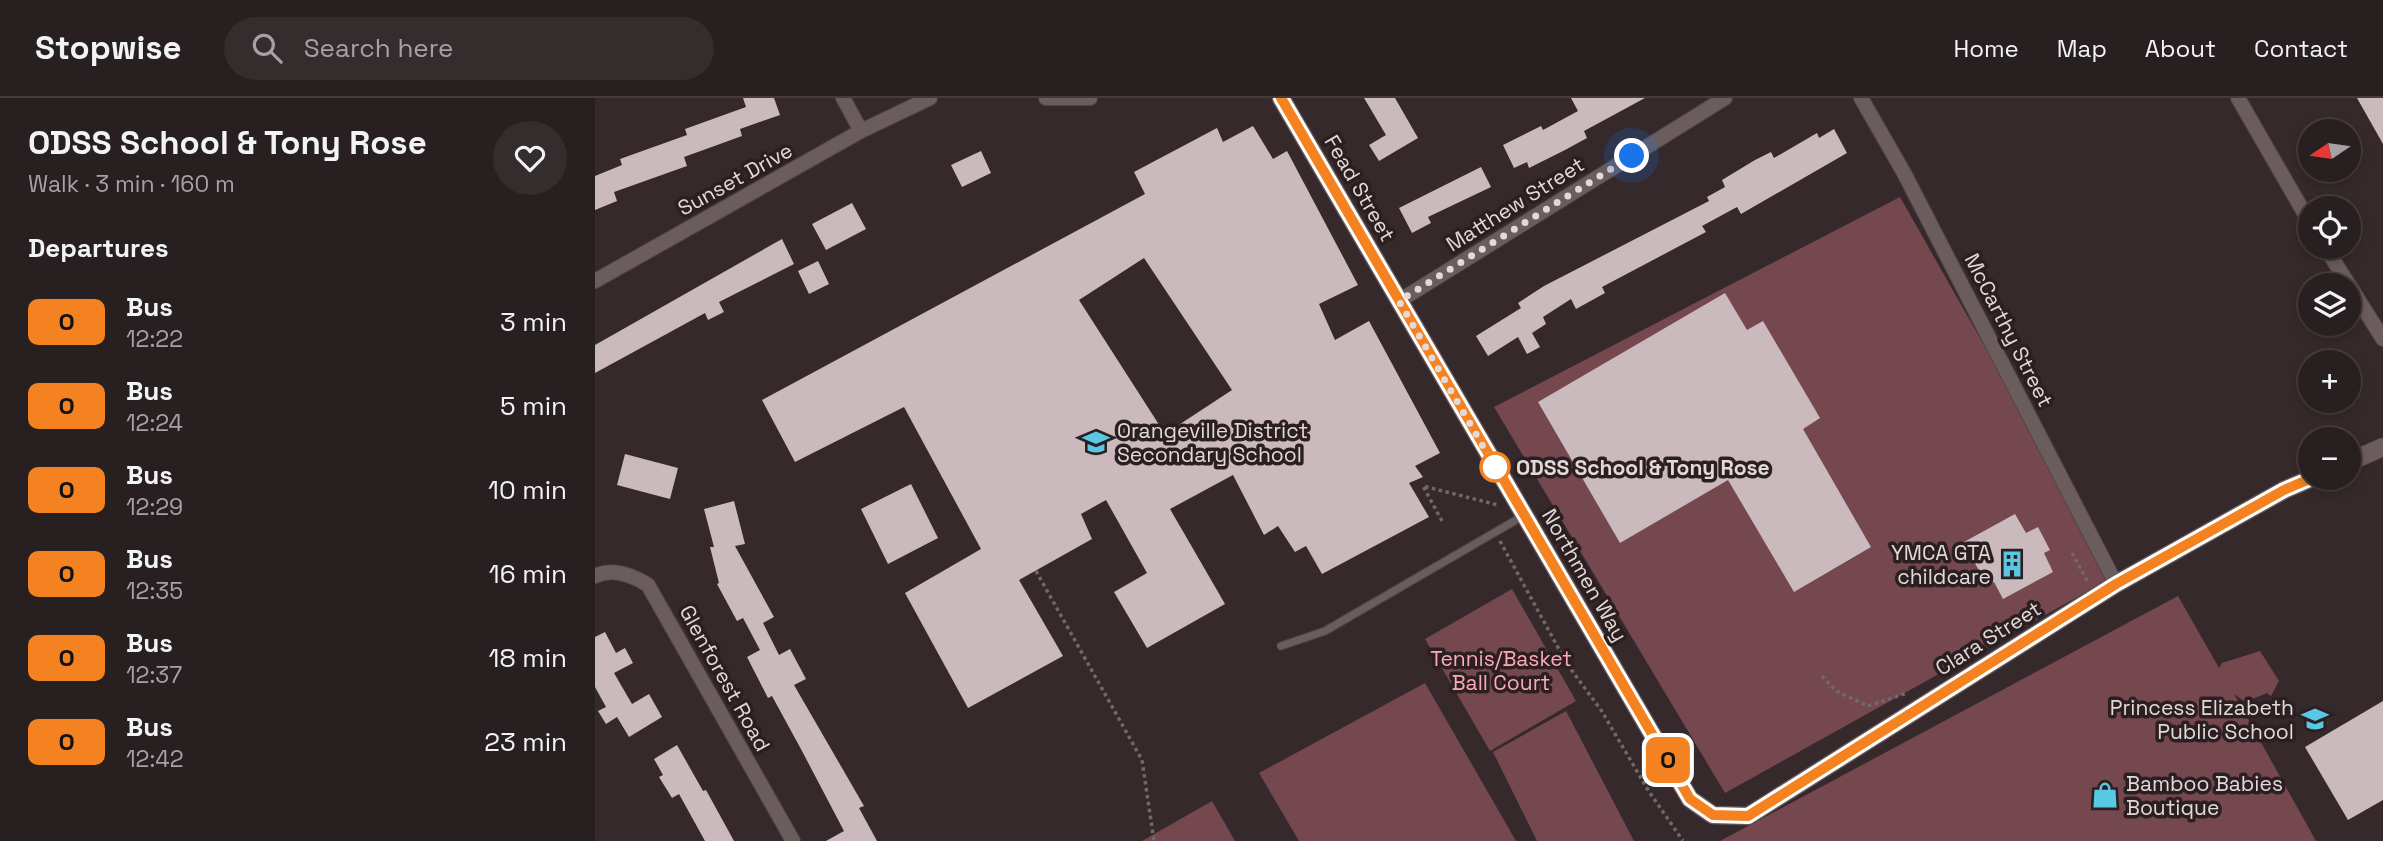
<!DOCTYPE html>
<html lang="en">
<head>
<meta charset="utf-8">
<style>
  body { margin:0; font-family:"Space Grotesk",sans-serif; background:#342c2d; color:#f1f3f6; height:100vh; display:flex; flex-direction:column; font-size:26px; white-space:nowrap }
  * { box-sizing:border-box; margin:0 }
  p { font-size:23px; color:#a5a2a5 }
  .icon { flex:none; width:38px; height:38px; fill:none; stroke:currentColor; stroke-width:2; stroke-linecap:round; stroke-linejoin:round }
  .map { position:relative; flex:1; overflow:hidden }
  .panel { display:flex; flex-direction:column; background:#281f20; width:595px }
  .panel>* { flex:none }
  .badge { padding:0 14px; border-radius:10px; font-size:24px; line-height:46px }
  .needle { width:46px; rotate:257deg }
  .buttons { position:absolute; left:1703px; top:21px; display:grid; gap:14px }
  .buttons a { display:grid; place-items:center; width:63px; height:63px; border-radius:50%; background:#281f20; box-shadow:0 4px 10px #0003,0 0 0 2px #443d3e; font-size:35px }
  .you { position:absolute; width:35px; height:35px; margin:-18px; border:5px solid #fff; border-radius:50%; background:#1a73e8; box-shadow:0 0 0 10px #1a73e833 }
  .map>.badge { position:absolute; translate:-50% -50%; box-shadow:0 0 0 4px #fff }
  h2 { padding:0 28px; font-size:26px; line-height:63px }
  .round { display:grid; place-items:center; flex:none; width:74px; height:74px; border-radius:37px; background:#342c2d }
  .summary { display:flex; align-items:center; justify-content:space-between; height:119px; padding:0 28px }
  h1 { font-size:33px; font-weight:600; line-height:52px }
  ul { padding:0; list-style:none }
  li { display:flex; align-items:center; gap:21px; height:84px; padding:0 28px }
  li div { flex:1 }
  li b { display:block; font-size:26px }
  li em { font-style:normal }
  li .badge { min-width:77px; font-weight:700; text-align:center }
  header { display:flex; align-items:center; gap:42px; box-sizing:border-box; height:98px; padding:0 35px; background:#281f20; border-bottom:2px solid #443d3e }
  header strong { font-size:33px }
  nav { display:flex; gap:38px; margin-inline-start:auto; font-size:24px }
  .search { width:490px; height:63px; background:#342c2d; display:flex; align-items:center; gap:18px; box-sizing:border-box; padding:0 24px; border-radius:38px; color:#a5a2a5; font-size:26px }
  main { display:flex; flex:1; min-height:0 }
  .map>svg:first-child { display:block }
  .green { fill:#754850 }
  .building { fill:#cbbabd; fill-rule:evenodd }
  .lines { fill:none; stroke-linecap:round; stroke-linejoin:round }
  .service-casing { stroke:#504647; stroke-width:9 }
  .minor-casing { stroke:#504647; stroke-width:16 }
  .tertiary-casing { stroke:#504647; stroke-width:19 }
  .path { stroke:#726769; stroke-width:3.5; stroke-dasharray:3.5 3.5; stroke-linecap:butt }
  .service { stroke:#6b5c5e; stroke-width:7 }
  .minor { stroke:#6b5c5e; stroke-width:14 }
  .tertiary { stroke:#6b5c5e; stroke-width:18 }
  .line-casing { stroke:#fff; stroke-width:16 }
  .line { stroke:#f58220; stroke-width:10 }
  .walk { stroke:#e2d9da; stroke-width:7; stroke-dasharray:0 12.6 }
  .stop-dot { fill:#fff; stroke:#f58220; stroke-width:3.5 }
  .labels { text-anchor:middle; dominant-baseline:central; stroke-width:7; stroke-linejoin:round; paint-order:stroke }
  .street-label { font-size:21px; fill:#e2d9da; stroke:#2b1f21 }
  .poi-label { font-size:21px; fill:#e2d9da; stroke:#2b1f21; text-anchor:start }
  .stop-label { font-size:21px; font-weight:bold; fill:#e2d9da; stroke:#2b1f21; text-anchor:start }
  .park-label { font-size:21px; fill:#fca9b8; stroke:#2b1f21 }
</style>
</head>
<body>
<header>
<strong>Stopwise</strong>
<div class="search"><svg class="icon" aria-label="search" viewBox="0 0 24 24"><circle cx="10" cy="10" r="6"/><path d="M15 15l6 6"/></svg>Search here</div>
<nav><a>Home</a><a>Map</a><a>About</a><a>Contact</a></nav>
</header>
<main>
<section class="panel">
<div class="summary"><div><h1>ODSS School &amp; Tony Rose</h1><p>Walk · 3 min · 160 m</p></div><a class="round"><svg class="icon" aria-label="heart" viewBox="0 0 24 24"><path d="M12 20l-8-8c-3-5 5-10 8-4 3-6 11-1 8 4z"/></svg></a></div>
<h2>Departures</h2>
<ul>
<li><span class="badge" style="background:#f58220;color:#111">O</span><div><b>Bus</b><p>12:22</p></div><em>3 min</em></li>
<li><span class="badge" style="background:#f58220;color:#111">O</span><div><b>Bus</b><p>12:24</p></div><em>5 min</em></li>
<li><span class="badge" style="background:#f58220;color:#111">O</span><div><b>Bus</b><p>12:29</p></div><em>10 min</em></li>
<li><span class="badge" style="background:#f58220;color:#111">O</span><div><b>Bus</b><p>12:35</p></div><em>16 min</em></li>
<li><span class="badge" style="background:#f58220;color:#111">O</span><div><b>Bus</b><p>12:37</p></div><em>18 min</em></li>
<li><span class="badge" style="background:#f58220;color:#111">O</span><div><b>Bus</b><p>12:42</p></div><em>23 min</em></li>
</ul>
</section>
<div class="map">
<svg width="1788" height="743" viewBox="0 0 1788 743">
  <rect width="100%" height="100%" fill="#35292b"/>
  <path class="green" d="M1305,99l215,379 -390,217 -231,-386z
    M917,491l64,112 -86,50 -65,-112z
    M1583,498l41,72 3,-5 38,-12 19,30 -8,15 -4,-3 -22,9 -11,-8 82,147h-596z
    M830,585l91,158h-217l-40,-68z
    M971,613l68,130h-97l-44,-89z
    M617,703l23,40h-93z"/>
  <path class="building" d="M148,0h31l6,17 -40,14 2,7 -58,21 3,9 -73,26 3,9 -22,9v-34l27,-11 -2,-6 67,-24 -2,-6 61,-22z
    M769,0h31l23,40 -39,23 -10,-16 17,-10z
    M976,0h74l-61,33 3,7 -22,12 -36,18 -2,-6 -13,6 -11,-23 38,-19 2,4 35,-19z
    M1762,0h26v46z
    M658,28l20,33 14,-8 71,134 -39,19 16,36 34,-19 71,132 -25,13 8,11 -14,6 20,34 -107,57 -16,-28 -11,6 -17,-26 -14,9 -31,-60 -63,34 55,95 -78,44 -33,-56 33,-19 -41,-73 -25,14 11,25 -73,41 44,76 -95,52 -63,-115 76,-44 -77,-142 -109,55 -33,-62 383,-206 -11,-22 83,-44 6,14zM549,160l88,132 -67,44 -86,-134z
    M1239,31l13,24 -106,61 -4,-7 -35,19 4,6 -104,55 3,6 -29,16 -5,-10 -28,18 3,7 -14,9 8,14 -13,7 -9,-17 -30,19 -12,-20 45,-28 -3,-5 26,-17 165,-85 -2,-4 18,-10 -3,-7 33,-20 16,-8 3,6 43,-25 2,5z
    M386,53l10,22 -29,14 -11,-22z
    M886,69l10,20 -63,30 3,6 -19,10 -13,-25z
    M257,105l14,26 -40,21 -14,-26z
    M187,141l12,25 -75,38 5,10 -16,8 -3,-7 -110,60v-28z
    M223,163l11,23 -20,10 -11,-23z
    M1130,195l22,37 16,-9 57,97 -17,11 68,118 -77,45 -66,-112 -108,63 -82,-141z
    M30,356l53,14 -8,31 -53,-14z
    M316,386l27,54 -50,26 -27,-55z
    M139,403l11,43 -10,2 39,71 -11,6 16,32 11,-6 16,30 -12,6 70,121 -5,2 18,33h-51l18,-10 -42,-80 -30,-55 -4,2 -21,-41 13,-7 -17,-32 -6,3 -20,-37 2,-1 -9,-36h4l-10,-38z
    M1420,416l11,19 12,-6 12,23 -6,3 9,19 -50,27 -9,-17 -7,4 -23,-44z
    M10,534l11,21 9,-5 8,15 -19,10 18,31 17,-10 13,23 -33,20 -12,-20 -11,7 -8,-13 8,-4 -11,-20v-50z
    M1788,603v99l-35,20 -43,-73z
    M82,647l26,46 3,-1 28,51h-29l-26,-47 -7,4 -13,-21 4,-2 -9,-16z"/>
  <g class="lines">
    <g class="service-casing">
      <path id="service" d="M686,548l44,-15 198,-115"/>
    </g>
    <g class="minor-casing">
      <path id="minor" d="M248,0l18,33
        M451,0h44
        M1266,0l43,75 212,411
        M1643,0l72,125
        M1730,149l58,92
        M0,183l266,-150 69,-33
        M804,203l326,-203
        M0,478c18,-9 37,-1 53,9l145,256"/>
    </g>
    <g class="tertiary-casing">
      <path id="tertiary" d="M686,0l409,701 23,16 35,1 368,-232 168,-94 28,-12
        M1754,364l34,-15"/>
    </g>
    <path class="path" d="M847,423l-19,-35 75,19
      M905,443l67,123 34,46 47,80 35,51
      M1477,455l16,29
      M441,473l106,189 12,81
      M1227,578l14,15 32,15 39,-13"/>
    <use href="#service" class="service"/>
    <use href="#minor" class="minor"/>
    <use href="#tertiary" class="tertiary"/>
  </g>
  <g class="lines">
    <g class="line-casing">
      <path id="line" d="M686,0l409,701 23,16 35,1 368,-232 168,-94 28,-12"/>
    </g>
    <use href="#line" class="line"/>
    <path class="walk" d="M900,369l-96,-166 233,-145"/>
  </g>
  <defs>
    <g id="school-bare" transform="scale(2.1)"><path d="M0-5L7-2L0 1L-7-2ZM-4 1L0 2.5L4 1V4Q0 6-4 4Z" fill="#59c8e5" stroke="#2b1f21" stroke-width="2.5" paint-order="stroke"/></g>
    <g id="building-bare" transform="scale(2.1)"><path d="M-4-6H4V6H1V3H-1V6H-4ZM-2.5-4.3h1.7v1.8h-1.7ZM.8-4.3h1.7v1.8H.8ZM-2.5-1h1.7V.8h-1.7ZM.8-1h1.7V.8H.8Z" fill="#59c8e5" stroke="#2b1f21" stroke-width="2.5" paint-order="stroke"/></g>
    <g id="shop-bare" transform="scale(2.1)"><path d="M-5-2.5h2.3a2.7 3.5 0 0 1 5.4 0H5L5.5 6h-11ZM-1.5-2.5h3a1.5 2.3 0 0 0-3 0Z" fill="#59c8e5" stroke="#2b1f21" stroke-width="2.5" paint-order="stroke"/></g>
  </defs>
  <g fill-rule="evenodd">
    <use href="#school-bare" x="501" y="344"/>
    <use href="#building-bare" x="1417" y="466"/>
    <use href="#school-bare" x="1720" y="621"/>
    <use href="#shop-bare" x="1510" y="697"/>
  </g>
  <circle class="stop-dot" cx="900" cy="369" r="14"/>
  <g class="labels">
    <g class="street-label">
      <text transform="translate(140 81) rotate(-29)">Sunset Drive</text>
      <text transform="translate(765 90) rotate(60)">Fead Street</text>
      <text transform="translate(920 106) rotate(-32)">Matthew Street</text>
      <text transform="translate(1414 232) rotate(63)">McCarthy Street</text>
      <text transform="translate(990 477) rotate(60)">Northmen Way</text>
      <text transform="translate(1393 540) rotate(-32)">Clara Street</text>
      <text transform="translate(130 580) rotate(61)">Glenforest Road</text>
    </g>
    <g class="poi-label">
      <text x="522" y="332">Orangeville District<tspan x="522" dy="24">Secondary School</tspan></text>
      <text x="1396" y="454" text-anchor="end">YMCA GTA<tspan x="1396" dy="24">childcare</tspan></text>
      <text x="1699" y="609" text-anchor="end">Princess Elizabeth<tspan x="1699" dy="24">Public School</tspan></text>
      <text x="1531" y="685">Bamboo Babies<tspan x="1531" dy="24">Boutique</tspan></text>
    </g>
    <g class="stop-label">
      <text x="921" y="369">ODSS School &amp; Tony Rose</text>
    </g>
    <g class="park-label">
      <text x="906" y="560">Tennis/Basket<tspan x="906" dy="24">Ball Court</tspan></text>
    </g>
  </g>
</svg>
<div class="buttons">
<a><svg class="needle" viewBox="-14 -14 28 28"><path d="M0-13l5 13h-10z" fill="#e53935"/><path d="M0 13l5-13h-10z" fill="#a5a2a5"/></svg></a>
<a><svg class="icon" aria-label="locate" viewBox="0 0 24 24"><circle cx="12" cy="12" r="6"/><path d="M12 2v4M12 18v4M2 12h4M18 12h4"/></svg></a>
<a><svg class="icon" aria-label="layers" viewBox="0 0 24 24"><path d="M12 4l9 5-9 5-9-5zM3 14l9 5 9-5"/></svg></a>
<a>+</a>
<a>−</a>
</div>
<div class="you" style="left:1037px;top:58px"></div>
<b class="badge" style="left:1073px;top:662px;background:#f58220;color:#111">O</b>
</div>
</main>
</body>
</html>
